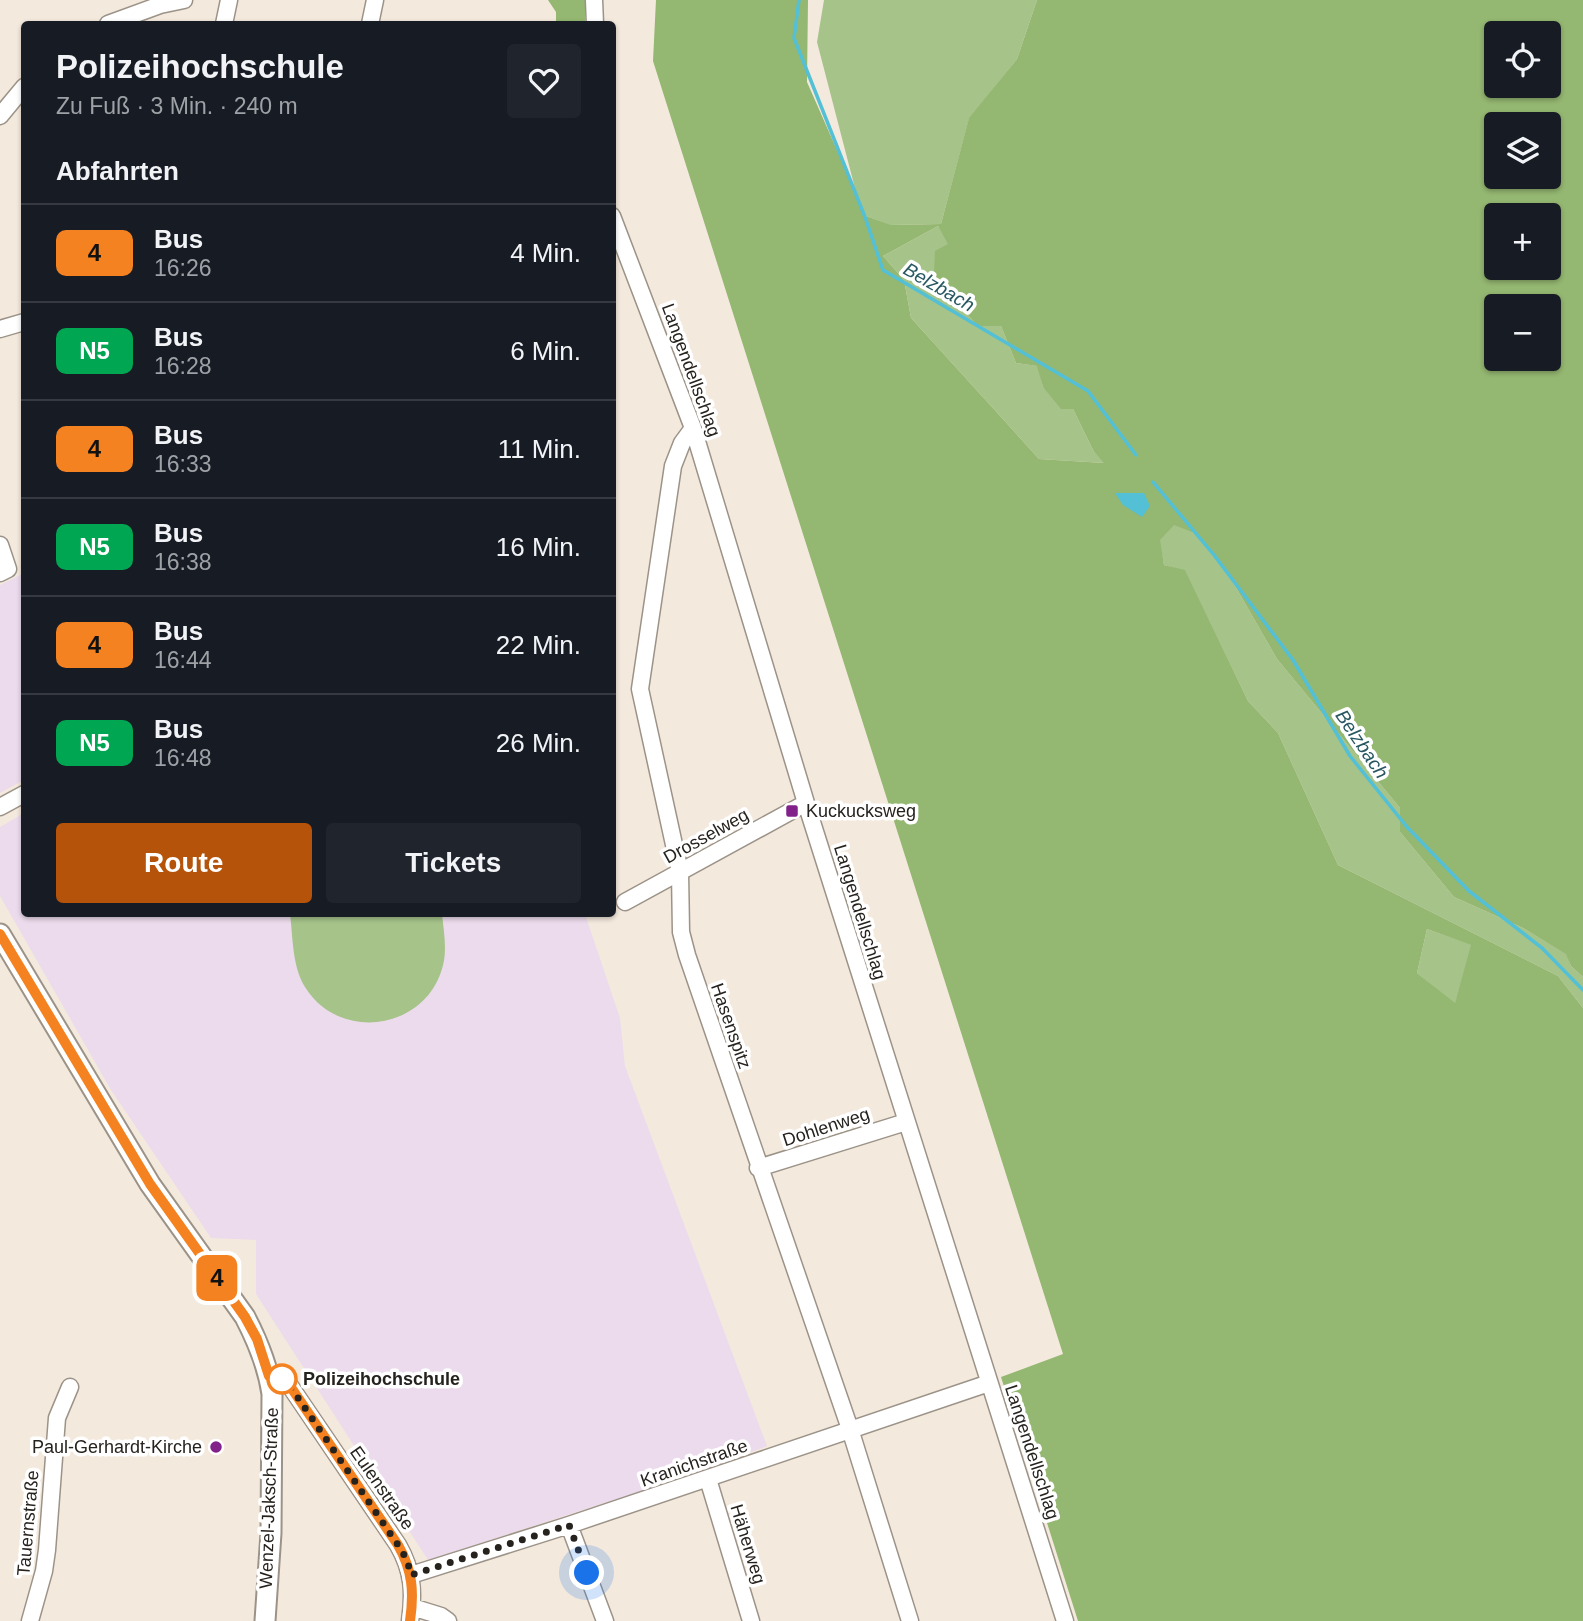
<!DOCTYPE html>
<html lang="de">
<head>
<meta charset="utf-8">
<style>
  body { margin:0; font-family:Helvetica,sans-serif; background:#20242c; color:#f1f3f6; height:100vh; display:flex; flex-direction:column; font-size:26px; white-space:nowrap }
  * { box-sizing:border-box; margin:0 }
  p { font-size:23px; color:#9ea1a6 }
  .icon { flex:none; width:38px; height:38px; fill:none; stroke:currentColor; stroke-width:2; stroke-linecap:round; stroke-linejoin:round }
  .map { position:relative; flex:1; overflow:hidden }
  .panel { position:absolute; left:21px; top:21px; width:595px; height:896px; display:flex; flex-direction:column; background:#171b24; border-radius:7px; box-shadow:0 2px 5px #0004 }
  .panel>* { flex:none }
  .badge { padding:0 14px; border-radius:10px; font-size:24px; line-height:46px }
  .controls { position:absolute; left:1484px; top:21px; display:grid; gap:14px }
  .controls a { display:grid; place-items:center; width:77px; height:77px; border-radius:7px; background:#171b24; box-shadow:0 2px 5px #0004; font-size:35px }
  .you { position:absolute; width:35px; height:35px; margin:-18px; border:5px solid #fff; border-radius:50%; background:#1a73e8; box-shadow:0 0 0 10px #1a73e833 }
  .map>.badge { position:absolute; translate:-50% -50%; box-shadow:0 0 0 4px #fff }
  h2 { padding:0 35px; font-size:26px; line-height:63px }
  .round { display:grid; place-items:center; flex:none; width:74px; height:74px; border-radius:7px; background:#20242c }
  .summary { display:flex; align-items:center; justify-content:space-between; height:119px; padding:0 35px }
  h1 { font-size:33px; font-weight:800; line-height:52px }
  .cta { display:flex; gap:14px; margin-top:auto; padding:14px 35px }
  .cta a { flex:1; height:80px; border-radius:7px; background:#b45309; color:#fff; font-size:28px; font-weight:800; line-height:80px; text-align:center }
  .cta a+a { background:#20242c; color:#f1f3f6 }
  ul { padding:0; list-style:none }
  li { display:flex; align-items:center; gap:21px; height:98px; padding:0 35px; border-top:2px solid #363941 }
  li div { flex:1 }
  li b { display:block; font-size:26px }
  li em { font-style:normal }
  li .badge { min-width:77px; font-weight:700; text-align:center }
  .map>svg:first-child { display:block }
  .education { fill:#ecdbec }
  .green { fill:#a6c38a }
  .forest { fill:#94b771; fill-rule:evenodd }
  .water { fill:#53c0d6 }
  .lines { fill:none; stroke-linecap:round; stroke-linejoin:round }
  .stream { stroke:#53c0d6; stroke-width:3.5 }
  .minor-casing { stroke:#9c9388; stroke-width:19 }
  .tertiary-casing { stroke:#9c9388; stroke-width:23 }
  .minor { stroke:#fff; stroke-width:16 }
  .tertiary { stroke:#fff; stroke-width:19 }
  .line-casing { stroke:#fff; stroke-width:16 }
  .line { stroke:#f58220; stroke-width:10 }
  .walk { stroke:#26221e; stroke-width:7; stroke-dasharray:0 12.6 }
  .poi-dot { fill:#83218b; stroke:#fff; stroke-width:2.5 }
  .stop-dot { fill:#fff; stroke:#f58220; stroke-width:3.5 }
  .labels { text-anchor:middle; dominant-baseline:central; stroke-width:7; stroke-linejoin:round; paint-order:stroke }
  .street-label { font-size:18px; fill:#26221e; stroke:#fff }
  .poi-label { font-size:18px; fill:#26221e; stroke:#fff; text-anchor:start }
  .stop-label { font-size:18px; font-weight:bold; fill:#26221e; stroke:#fff; text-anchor:start }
  .water-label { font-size:19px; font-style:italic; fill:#285761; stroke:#fff }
</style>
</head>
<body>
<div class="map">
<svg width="1583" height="1621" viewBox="0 0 1583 1621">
  <rect width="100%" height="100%" fill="#f4e9dd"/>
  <path class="education" d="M24,573v207l-24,13v-208z
    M24,813v101h561l35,104 5,48 142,380 -82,31 -257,83 -172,-266v-54l-45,-2 -100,-148 -111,-194v-69z"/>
  <path class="green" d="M824,0h213l-20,59 -48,60 -28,105 -51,1 -24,-9 -9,-20 -40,-154z
    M938,226l63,100 15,37 22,3 5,21 30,22 21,43 11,11 -66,-4 -128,-141 -7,-38 -21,-24z
    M1173,524l23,10 27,31 54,94 123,149v24l54,65 69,31 44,26 4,12 12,11v31l-25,-32 -220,-111 -60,-132 -30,-32 -63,-130 -21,-6 -5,-25z
    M290,914h152c2,19 6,40 -1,58 -20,59 -103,69 -136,15 -13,-21 -12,-50 -15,-73z
    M1427,929l45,16 -17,59 -38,-31z"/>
  <path class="forest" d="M548,0h38l-1,24h-29v-12z
    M656,0h152l-1,82 59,134 25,9 50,-1 28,-106 48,-59 20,-59h546v977l-12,-11 -5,-12 -43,-26 -69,-31 -54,-65v-24l-123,-149 -54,-94 -27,-31 -22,-9 -14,15 4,25 21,5 63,131 30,32 60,132 220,111 25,32v613h-505l-77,-244 62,-23 -410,-1293zM1496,33h53v53h-53zM1496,124h53v53h-53zM1496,215h53v53h-53zM938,226l10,18 -13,7 -1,24 44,51h23l15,37 21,3 6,21 18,22h12l21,43 10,11 -65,-4 -128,-141 -7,-38 -21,-24zM1496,306h53v53h-53zM1427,929l44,16 -16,58 -38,-30z"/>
  <path class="water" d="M1115,493h29l6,13 -8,11 -19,-12z"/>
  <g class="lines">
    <path class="stream" d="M799,0l-5,38 71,179 18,53 205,121 48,64
      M1153,482l61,73 79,105 57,96 57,71 62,64 73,57 41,42"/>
    <g class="minor-casing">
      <path id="minor" d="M594,0l1,24
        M108,24l52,-19 24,-5
        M224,24l5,-24
        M370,24l5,-24
        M0,116l24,-29
        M612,216l81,212 113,375 259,818
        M0,329l24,-7
        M693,428l-11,15 -9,23 -33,223 40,183 1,60 6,23 163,474 60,192
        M0,545l8,24 -8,4
        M0,807l24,-13
        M625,902l181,-99
        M758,1168l148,-46
        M269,1376l19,7 110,162c15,26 16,48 12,76
        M708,1479l43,142
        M569,1525l36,96
        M411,1575l158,-50 420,-142
        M412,1607l29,9 7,5
        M30,1621l14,-50 3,-21 10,-132 13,-31"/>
    </g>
    <g class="tertiary-casing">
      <path id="tertiary" d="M0,934l150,250 95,133c13,25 23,49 27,77l-1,139 -6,88"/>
    </g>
    <use href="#minor" class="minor"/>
    <use href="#tertiary" class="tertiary"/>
  </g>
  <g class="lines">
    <g class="line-casing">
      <path id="line" d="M0,934l150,250 95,133 12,22 12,37 19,7 110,162c15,26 16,48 12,76"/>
    </g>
    <use href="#line" class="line"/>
    <path class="walk" d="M282,1379l6,4 110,162 9,15 4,15 158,-50 18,48"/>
  </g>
  <g class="poi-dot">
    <rect x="785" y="804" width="14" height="14" rx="3.5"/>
    <circle cx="216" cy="1447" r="7"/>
  </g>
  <circle class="stop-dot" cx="282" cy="1379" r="14"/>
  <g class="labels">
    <g class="street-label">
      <text transform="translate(691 370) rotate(70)">Langendellschlag</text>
      <text transform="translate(706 836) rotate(-29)">Drosselweg</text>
      <text transform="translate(860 912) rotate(73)">Langendellschlag</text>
      <text transform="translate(731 1026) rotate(71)">Hasenspitz</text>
      <text transform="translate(826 1127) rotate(-18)">Dohlenweg</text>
      <text transform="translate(1032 1452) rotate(72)">Langendellschlag</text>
      <text transform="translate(694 1463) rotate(-19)">Kranichstraße</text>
      <text transform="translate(382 1488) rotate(55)">Eulenstraße</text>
      <text transform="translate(269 1498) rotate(-88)">Wenzel-Jaksch-Straße</text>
      <text transform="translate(28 1523) rotate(-85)">Tauernstraße</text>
      <text transform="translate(748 1544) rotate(73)">Häherweg</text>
    </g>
    <g class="poi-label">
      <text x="806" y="811">Kuckucksweg</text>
      <text x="202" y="1447" text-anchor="end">Paul-Gerhardt-Kirche</text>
    </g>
    <g class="stop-label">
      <text x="303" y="1379">Polizeihochschule</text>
    </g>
    <g class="water-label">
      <text transform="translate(939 287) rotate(30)">Belzbach</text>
      <text transform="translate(1362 744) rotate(56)">Belzbach</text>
    </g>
  </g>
</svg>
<div class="controls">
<a><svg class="icon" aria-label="locate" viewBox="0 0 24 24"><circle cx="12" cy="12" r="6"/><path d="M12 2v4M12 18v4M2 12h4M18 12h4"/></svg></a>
<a><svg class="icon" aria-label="layers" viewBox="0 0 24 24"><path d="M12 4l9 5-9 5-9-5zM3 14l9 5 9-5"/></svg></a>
<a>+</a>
<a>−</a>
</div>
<div class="you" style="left:587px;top:1573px"></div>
<b class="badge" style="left:217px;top:1278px;background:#f58220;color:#111">4</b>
<section class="panel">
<div class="summary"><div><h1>Polizeihochschule</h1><p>Zu Fuß · 3 Min. · 240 m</p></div><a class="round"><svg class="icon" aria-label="heart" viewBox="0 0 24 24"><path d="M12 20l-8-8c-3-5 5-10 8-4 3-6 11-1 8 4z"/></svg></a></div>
<h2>Abfahrten</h2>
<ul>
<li><span class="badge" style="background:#f58220;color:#111">4</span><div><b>Bus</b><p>16:26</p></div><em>4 Min.</em></li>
<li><span class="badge" style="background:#00a651;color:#fff">N5</span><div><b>Bus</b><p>16:28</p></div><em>6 Min.</em></li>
<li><span class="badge" style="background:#f58220;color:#111">4</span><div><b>Bus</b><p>16:33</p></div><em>11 Min.</em></li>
<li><span class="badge" style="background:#00a651;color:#fff">N5</span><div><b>Bus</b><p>16:38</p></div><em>16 Min.</em></li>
<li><span class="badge" style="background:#f58220;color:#111">4</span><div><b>Bus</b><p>16:44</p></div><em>22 Min.</em></li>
<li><span class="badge" style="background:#00a651;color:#fff">N5</span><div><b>Bus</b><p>16:48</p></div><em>26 Min.</em></li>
</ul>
<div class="cta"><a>Route</a><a>Tickets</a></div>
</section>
</div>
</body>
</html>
